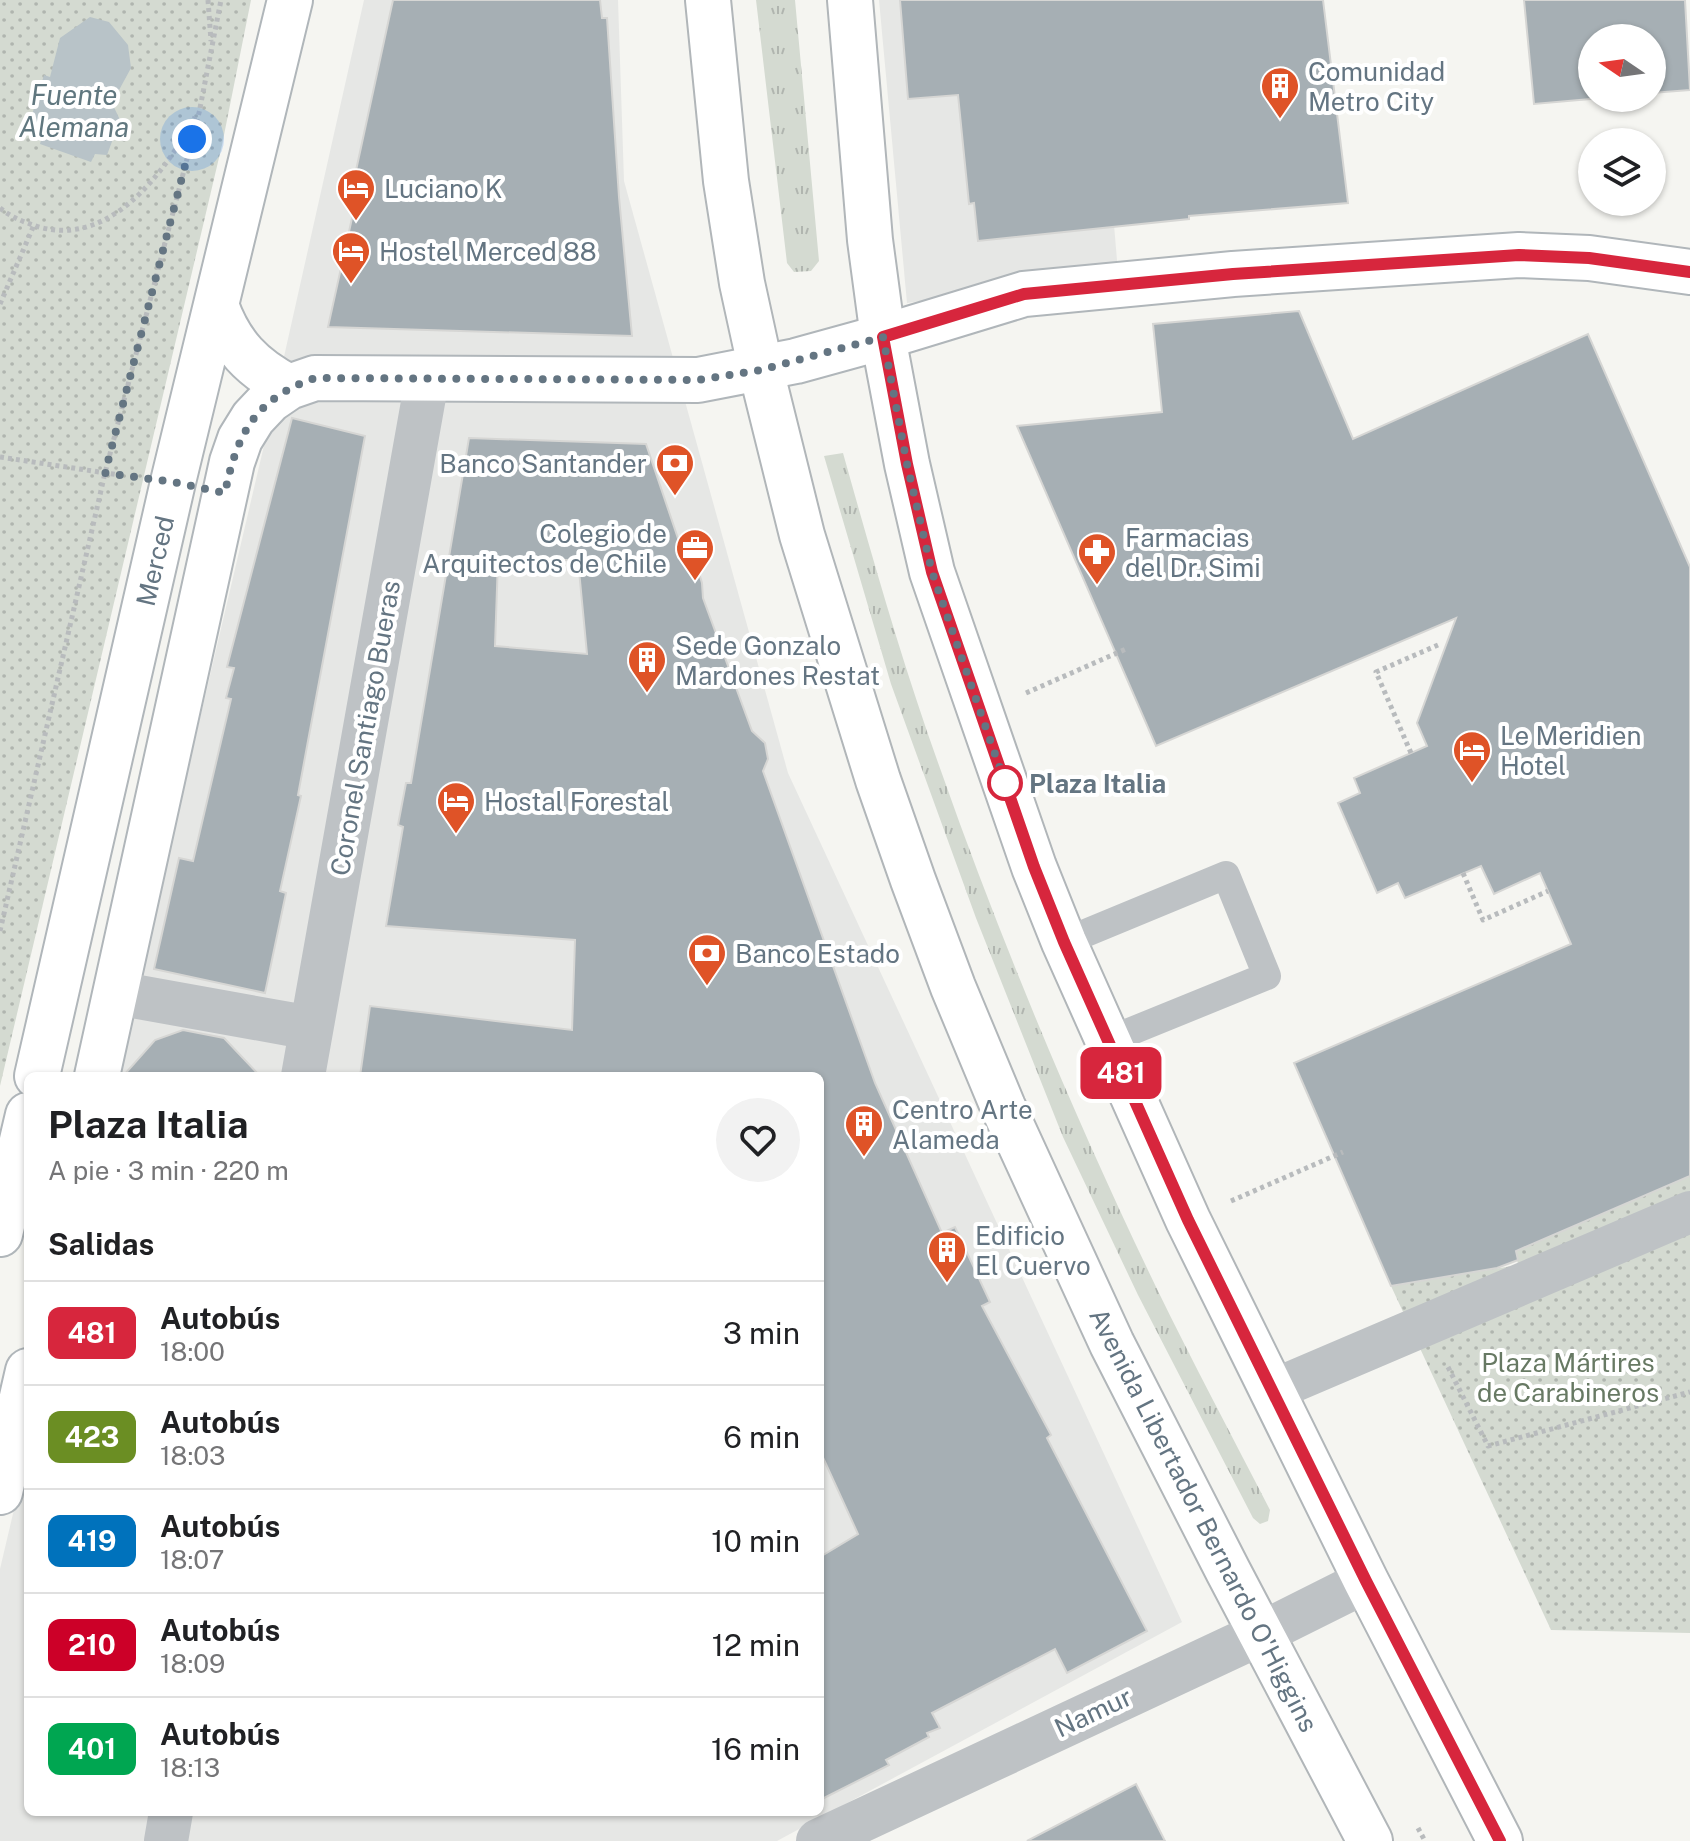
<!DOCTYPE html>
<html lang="es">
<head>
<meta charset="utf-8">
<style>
  body { margin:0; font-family:"Public Sans",sans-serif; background:#f2f2f2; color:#202124; height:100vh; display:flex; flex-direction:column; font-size:30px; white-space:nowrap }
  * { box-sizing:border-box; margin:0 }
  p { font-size:26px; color:#757577 }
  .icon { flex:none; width:44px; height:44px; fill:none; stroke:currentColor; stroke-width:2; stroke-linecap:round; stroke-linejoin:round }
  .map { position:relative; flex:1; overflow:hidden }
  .drawer { position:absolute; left:24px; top:1072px; width:800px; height:744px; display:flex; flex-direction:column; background:#fff; border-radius:12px; box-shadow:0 2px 6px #0004 }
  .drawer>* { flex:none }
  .badge { padding:0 16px; border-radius:12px; font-size:28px; line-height:52px }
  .needle { width:52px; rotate:283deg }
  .buttons { position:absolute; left:1578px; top:24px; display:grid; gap:16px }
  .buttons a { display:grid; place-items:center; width:88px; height:88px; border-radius:50%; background:#fff; box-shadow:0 2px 6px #0004; font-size:40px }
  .you { position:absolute; width:40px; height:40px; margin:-20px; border:6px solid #fff; border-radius:50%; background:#1a73e8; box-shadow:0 0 0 12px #1a73e833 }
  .map>.badge { position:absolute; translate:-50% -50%; box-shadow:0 0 0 4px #fff }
  h2 { padding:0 24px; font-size:30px; line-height:72px }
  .round { display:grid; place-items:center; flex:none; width:84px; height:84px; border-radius:42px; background:#f2f2f2 }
  .summary { display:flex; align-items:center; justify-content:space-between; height:136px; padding:0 24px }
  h1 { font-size:38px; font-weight:700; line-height:60px }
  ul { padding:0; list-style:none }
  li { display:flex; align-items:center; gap:24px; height:104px; padding:0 24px; border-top:2px solid #e0e0e0 }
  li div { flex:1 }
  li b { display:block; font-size:30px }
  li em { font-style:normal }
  li .badge { min-width:88px; font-weight:700; text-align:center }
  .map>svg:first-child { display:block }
  .built { fill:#e6e7e5 }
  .grass { fill:url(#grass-tufts) }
  .park { fill:url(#park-dots) }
  .water { fill:#b8c3c8 }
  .building { fill:#a6afb4; stroke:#d6d6d4; stroke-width:2; fill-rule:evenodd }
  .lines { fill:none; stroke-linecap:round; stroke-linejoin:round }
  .secondary-casing { stroke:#b0b6ba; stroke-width:48 }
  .primary-casing { stroke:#b1b6b9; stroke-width:48 }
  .path { stroke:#b8bbbd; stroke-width:5; stroke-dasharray:4 4; stroke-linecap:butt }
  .service { stroke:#bec2c5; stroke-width:28 }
  .pedestrian { stroke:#bec2c5; stroke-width:42 }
  .minor { stroke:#bec2c5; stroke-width:44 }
  .secondary { stroke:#fff; stroke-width:44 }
  .primary { stroke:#fff; stroke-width:44 }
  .line-casing { stroke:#fff; stroke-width:18 }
  .line { stroke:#d7263d; stroke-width:12 }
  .walk { stroke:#647582; stroke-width:8; stroke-dasharray:0 14.4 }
  .stop-dot { fill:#fff; stroke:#d7263d; stroke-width:4 }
  .labels { text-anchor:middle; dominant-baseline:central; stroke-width:8; stroke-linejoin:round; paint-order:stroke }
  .poi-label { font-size:26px; fill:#647582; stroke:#fff; text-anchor:start }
  .street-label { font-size:26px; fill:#647582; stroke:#fff }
  .stop-label { font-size:26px; font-weight:bold; fill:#647582; stroke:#fff; text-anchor:start }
  .park-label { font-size:26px; fill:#677963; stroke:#fff }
  .water-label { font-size:28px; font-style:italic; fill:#60777f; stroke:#fff }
</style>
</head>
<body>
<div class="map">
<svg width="1690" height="1841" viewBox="0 0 1690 1841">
  <defs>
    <pattern id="grass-tufts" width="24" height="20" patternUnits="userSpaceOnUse" patternTransform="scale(2)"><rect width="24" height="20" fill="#d4dad1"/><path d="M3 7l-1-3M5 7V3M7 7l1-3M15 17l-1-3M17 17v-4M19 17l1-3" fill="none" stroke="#b0b5af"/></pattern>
    <pattern id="park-dots" width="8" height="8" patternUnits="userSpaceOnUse" patternTransform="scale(2)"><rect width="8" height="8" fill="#d4dad1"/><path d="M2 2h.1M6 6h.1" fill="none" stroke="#b0b5af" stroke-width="1.8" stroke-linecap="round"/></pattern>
  </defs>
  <rect width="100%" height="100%" fill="#f5f5f1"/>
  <path class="built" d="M364,0h254l6,181 164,592 394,849 -405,219h-777v-272l28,-119v362h792v-736h-704l150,-639z
    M879,0h216l23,272 -211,31z"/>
  <path class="grass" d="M756,0h39l24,261 -8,10 -17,1 -7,-9z
    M843,453c30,107 60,213 98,318 62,176 135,350 216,518 36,74 75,147 113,221l-2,11 -8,3 -7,-6 -115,-223 -75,-158 -87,-219 -85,-234 -67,-228z"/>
  <path class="park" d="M0,0h251l-29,145 -222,941z
    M1690,1176v457l-139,-3 -160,-344 127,-21 -2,-14z"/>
  <path class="water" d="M90,17l19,5 19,23 3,23 -19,35 8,17 -13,35 -12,-1 -4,8 -51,-18 3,-11 -9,-3 -3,-12 13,-43 6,2 10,-39z"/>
  <path class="building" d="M393,0h207l2,18h5l12,179 13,139 -304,-9 28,-127 -6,-2z
    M900,0h423l25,203 -159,13v3l-211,22 -4,-38 -5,1 -11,-109 -50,4z
    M1524,0h161l5,90 -38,3v-55h-60v60h10l-68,6z
    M1299,311l54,128 235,-105 102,233v609l-174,75 2,9 -21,8 -106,18 -97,-223 277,-119 -31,-71 -46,21 -13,-28 -76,32 -7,-15 -21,10 -39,-90 22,-10 -6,-15 73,-32 -10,-23 39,-105 -300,128 -139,-320 145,-14 -9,-88z
    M292,418l73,18 -57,305 -10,54 3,1 -21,95 6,2 -21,100 -111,-24 25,-111 14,3 38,-162 -5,-1 8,-30 -7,-1z
    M469,438l177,6 39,115 14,14 3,10 1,15 49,133 13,12 3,16 -5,12 112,312 67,150 13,-6 35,75 -8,4 69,129 -4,3 100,193 -80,42 -12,-24 -123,64 8,15 -13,5 2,4 -43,23 3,5 -69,35v-243l38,-23 -38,-83v-375h-460l10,-70 202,24 3,-90 -189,-14 17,-99 -5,-2 8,-42h5zM498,560h80l9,94 -92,-8z
    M183,1030l41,8 36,38h-137l32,-36z
    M1136,1784l29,57h-138z"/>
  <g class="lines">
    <g class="secondary-casing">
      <path id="secondary" d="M216,305c14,40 36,63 73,82
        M37,1076l136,-594 117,-482
        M97,1076l135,-614 8,-23 13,-21 17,-18 19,-13 26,-9 383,2 98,-19 87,-24 141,-43 209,-20 286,-19 70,3 101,14
        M0,1234l28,-119
        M0,1492l28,-121"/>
    </g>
    <g class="primary-casing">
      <path id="primary" d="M708,0l18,181 16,102 19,87 41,165 76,245 35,100 40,107 50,120 109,237 116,227 142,270
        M850,0l20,240 13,97 24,127 25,108 102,295 30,75 124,278 178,361 134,260"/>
    </g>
    <path class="path" d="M208,0l3,41
      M200,108l21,-108
      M0,208c12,10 24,14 39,19 72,20 126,-55 156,-110
      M0,304l34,-79
      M0,457l126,19
      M1026,693l100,-44
      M1411,753l-35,-81 62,-27
      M1463,873l20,47 65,-29
      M0,931l105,-458 95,-364
      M1231,1201l112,-49
      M1448,1367l40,79 202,-54
      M1418,1828l7,13"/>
    <path class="service" d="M1064,942l162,-67 41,101 -160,65"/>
    <path class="pedestrian" d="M1271,1391l419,-179"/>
    <path class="minor" d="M116,993l195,35
      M303,1076l124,-696
      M166,1841l5,-29
      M818,1841l442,-207 106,-53"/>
    <use href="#secondary" class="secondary"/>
    <use href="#primary" class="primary"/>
  </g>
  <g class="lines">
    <g class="line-casing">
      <path id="line" d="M1500,1841l-134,-260 -178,-361 -124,-278 -30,-75 -102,-295 -25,-108 -24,-127 141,-43 209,-20 286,-19 70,3 101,14"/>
    </g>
    <use href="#line" class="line"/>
    <path class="walk" d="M192,139l-87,334 68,9 52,11c12,-60 30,-94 90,-115l383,2 63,-10 122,-33 24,127 25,108 73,211"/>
  </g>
  <defs>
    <g id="building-pin" transform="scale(2)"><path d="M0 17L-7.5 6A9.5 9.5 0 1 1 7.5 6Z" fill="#df5327" stroke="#fff"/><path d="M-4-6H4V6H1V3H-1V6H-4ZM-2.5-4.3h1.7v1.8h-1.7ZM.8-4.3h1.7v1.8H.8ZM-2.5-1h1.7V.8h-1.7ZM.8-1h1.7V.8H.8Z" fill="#fff"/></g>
    <g id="hotel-pin" transform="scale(2)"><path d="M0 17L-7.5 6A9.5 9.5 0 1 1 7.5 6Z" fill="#df5327" stroke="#fff"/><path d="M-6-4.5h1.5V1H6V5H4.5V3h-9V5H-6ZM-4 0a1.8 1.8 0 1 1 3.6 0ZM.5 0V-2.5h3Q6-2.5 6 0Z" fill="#fff"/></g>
    <g id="bank-pin" transform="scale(2)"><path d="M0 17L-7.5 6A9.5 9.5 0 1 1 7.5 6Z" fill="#df5327" stroke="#fff"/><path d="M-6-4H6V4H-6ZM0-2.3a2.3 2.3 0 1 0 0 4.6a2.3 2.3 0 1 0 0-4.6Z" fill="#fff"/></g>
    <g id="office-pin" transform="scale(2)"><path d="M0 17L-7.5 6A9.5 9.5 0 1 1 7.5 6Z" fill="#df5327" stroke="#fff"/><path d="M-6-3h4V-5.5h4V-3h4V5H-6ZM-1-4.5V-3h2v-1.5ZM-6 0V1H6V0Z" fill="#fff"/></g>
    <g id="pharmacy-pin" transform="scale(2)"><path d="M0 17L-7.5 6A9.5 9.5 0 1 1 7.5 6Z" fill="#df5327" stroke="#fff"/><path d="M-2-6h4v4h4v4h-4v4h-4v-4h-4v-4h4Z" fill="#fff"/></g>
  </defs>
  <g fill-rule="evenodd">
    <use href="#building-pin" x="1280" y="86"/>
    <use href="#hotel-pin" x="356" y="188"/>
    <use href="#hotel-pin" x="351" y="251"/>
    <use href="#bank-pin" x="675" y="463"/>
    <use href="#office-pin" x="695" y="548"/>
    <use href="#pharmacy-pin" x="1097" y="552"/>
    <use href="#building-pin" x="647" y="660"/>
    <use href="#hotel-pin" x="1472" y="750"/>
    <use href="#hotel-pin" x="456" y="801"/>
    <use href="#bank-pin" x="707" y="953"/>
    <use href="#building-pin" x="864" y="1124"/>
    <use href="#building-pin" x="947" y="1250"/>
  </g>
  <circle class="stop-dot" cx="1005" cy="783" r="16"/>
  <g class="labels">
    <g class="poi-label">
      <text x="1308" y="71">Comunidad<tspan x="1308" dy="30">Metro City</tspan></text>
      <text x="384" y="188">Luciano K</text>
      <text x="379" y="251">Hostel Merced 88</text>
      <text x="647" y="463" text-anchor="end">Banco Santander</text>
      <text x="667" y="533" text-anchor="end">Colegio de<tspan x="667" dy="30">Arquitectos de Chile</tspan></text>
      <text x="1125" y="537">Farmacias<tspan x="1125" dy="30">del Dr. Simi</tspan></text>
      <text x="675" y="645">Sede Gonzalo<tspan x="675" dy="30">Mardones Restat</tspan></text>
      <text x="1500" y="735">Le Meridien<tspan x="1500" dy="30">Hotel</tspan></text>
      <text x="484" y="801">Hostal Forestal</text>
      <text x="735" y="953">Banco Estado</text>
      <text x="892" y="1109">Centro Arte<tspan x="892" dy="30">Alameda</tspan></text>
      <text x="975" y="1235">Edificio<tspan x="975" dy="30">El Cuervo</tspan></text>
    </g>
    <g class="street-label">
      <text transform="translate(155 561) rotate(-77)">Merced</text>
      <text transform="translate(365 728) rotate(-80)">Coronel Santiago Bueras</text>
      <text transform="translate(1204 1520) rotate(63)">Avenida Libertador Bernardo O'Higgins</text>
      <text transform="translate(1093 1712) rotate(-25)">Namur</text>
    </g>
    <g class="stop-label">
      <text x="1029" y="783">Plaza Italia</text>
    </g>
    <g class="park-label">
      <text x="1568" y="1362">Plaza Mártires<tspan x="1568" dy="30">de Carabineros</tspan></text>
    </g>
    <g class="water-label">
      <text x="74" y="94">Fuente<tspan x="74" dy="32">Alemana</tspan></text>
    </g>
  </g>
</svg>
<div class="buttons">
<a><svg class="needle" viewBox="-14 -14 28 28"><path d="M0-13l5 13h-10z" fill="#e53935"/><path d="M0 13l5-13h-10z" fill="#757577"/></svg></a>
<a><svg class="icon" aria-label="layers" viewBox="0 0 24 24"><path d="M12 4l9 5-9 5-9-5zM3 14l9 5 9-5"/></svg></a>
</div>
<div class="you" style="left:192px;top:139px"></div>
<b class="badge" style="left:1121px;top:1073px;background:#d7263d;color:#fff">481</b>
<section class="drawer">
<div class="summary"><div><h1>Plaza Italia</h1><p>A pie · 3 min · 220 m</p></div><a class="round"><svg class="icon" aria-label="heart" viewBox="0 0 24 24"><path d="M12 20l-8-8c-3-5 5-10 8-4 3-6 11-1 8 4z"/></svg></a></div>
<h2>Salidas</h2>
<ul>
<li><span class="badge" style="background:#d7263d;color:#fff">481</span><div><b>Autobús</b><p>18:00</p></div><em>3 min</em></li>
<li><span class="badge" style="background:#6b8e23;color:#fff">423</span><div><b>Autobús</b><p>18:03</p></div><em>6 min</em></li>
<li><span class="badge" style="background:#0072bc;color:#fff">419</span><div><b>Autobús</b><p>18:07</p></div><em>10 min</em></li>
<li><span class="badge" style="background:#cc0028;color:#fff">210</span><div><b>Autobús</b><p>18:09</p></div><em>12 min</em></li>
<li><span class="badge" style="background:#00a651;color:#fff">401</span><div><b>Autobús</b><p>18:13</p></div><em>16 min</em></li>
</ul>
</section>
</div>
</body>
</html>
